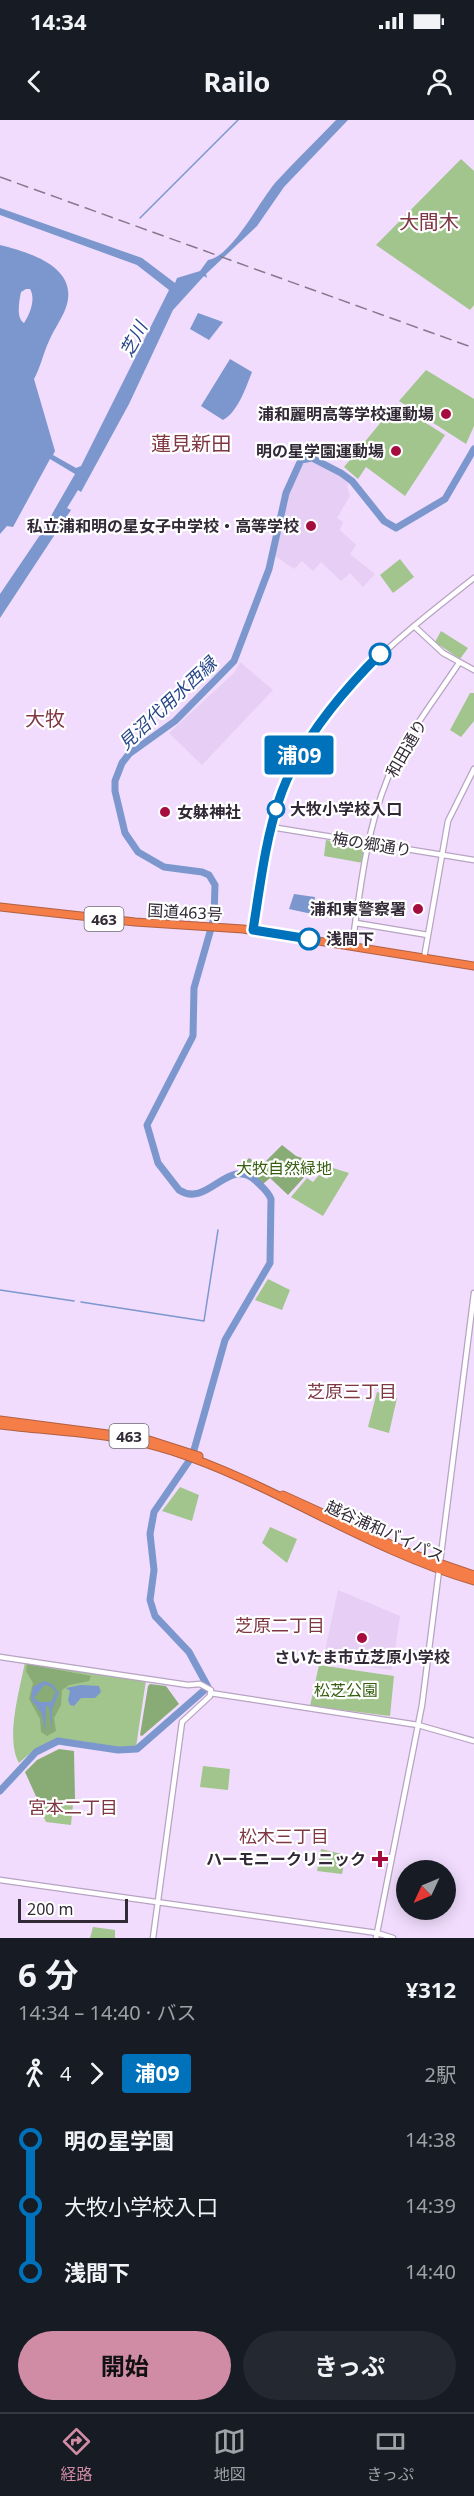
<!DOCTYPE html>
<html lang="ja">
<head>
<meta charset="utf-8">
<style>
  body { margin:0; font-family:"Noto Sans","Noto Sans JP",sans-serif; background:#242831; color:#f1f3f6; height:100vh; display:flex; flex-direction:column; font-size:22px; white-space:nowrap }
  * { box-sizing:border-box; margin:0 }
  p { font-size:20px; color:#9ea1a6 }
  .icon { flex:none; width:33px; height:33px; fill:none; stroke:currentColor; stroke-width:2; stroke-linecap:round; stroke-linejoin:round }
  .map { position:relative; height:1818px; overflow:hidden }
  .panel { display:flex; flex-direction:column; background:#171b24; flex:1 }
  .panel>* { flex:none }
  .badge { padding:0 12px; border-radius:4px; font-size:21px; line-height:39px }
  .needle { width:39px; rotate:226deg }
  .fabs { position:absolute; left:396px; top:1740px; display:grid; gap:12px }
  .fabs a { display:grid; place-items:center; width:60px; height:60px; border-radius:50%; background:#171b24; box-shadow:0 3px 15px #0003; font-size:30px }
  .scale { position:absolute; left:18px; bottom:15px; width:110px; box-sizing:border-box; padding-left:6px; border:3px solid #312936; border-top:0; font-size:16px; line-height:21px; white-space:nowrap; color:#312936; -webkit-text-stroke:4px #fff; paint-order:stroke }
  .map>.badge { position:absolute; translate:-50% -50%; box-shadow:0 0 0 3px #fff }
  .legs { display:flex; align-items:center; gap:9px; height:66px; padding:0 18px; font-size:20px }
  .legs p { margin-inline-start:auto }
  .overview { display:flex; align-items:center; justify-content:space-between; height:102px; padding:0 18px }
  h1 { font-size:33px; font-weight:700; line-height:45px }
  .button { display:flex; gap:12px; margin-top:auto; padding:12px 18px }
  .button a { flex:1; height:69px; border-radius:36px; background:#cf8ca4; color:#111; font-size:24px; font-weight:700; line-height:69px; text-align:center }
  .button a+a { background:#242831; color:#f1f3f6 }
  ul { padding:0 18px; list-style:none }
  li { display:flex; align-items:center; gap:21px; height:66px; font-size:22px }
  li i { display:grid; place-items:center; width:9px; height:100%; margin:0 8px; background:currentColor }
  li i::after { content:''; width:15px; height:15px; margin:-8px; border:4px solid; border-radius:50%; background:#171b24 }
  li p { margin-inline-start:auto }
  li:first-child i { background:linear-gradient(#0000 50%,currentColor 0) }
  li:last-child i { background:linear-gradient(currentColor 50%,#0000 0) }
  .status { display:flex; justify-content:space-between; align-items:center; height:42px; padding:0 30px; background:#171b24; direction:ltr }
  .status svg { height:16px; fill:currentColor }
  header { display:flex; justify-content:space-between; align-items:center; height:78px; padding:0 18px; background:#171b24; font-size:27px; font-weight:700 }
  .dock { display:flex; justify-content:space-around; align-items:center; height:84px; border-top:2px solid #363941; background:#171b24; font-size:16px; color:#9ea1a6 }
  .dock a { display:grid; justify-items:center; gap:3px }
  .dock .current { color:#cf8ca4 }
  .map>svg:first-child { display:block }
  .built { fill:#e6cef4 }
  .green { fill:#a2c58d }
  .forest { fill:#89ab75 }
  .water { fill:#7c97cd; fill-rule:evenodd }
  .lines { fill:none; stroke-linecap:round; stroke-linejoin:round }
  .stream { stroke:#7c97cd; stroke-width:1.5 }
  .river { stroke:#7c97cd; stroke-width:7 }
  .minor-casing { stroke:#b7a3c2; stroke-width:7 }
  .highway-casing { stroke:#b06042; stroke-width:9 }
  .minor { stroke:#fff; stroke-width:4.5 }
  .highway { stroke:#f47d48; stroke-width:7 }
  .rail { stroke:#86798e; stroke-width:1.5; stroke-dasharray:12 6; stroke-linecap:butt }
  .line-1-casing { stroke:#fff; stroke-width:14 }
  .line-1 { stroke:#0072bc; stroke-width:9 }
  .poi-dot { fill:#a60d3f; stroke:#fff; stroke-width:2 }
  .stop-1-dot { fill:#fff; stroke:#0072bc; stroke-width:3 }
  .labels { text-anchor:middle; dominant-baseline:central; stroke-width:4.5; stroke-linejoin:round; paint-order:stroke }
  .shield { fill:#fff; stroke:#6f6972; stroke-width:1.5 }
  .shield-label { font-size:15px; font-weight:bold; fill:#312936 }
  .poi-label { font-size:16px; font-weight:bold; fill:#312936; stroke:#fff; text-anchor:end }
  .street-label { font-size:16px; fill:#312936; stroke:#fff }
  .stop-label { font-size:16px; font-weight:bold; fill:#312936; stroke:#fff; text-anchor:start }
  .park-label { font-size:16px; fill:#355e10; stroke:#fff }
  .water-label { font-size:18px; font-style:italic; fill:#284789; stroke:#fff }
  .neighbourhood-label { font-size:18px; fill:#7f3743; stroke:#fff }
  .quarter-label { font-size:20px; fill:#7f3743; stroke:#fff }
</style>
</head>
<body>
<div class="status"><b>14:34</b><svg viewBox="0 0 49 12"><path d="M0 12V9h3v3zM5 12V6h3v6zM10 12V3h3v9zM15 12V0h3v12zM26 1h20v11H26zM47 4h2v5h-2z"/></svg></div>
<header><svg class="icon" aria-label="back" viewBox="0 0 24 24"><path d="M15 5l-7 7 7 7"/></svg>Railo<svg class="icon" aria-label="person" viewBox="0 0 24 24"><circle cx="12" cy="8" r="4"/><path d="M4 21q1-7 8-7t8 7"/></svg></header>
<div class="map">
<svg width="474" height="1818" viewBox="0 0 474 1818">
  <rect width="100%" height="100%" fill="#f1dcfd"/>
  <path class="built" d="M307,340l22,8 21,15 -3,3 3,10 -13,22 6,4 -3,8 16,15 -6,9 25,20 -12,13 -13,-14 -9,8 -20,-19 -8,9 -11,-10 -8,8 -19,-13 14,-68 12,-25z
    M240,542l33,28 -71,75 -33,-32 65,-60z
    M338,1470l62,26 -8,54 -69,-10z"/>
  <path class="green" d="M461,39l13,12v134l-4,5 -94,-65z
    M426,250l48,29v27l-8,18 -67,-43z
    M396,284l49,31 -40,61 -39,-29 -8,12 -14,-12z
    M400,439l14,18 -21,16 -13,-18z
    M441,511l27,17 -8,11 -25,-17z
    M470,573h4v28l-13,16 -11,-7z
    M326,720l38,6 -1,17 -39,-7z
    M333,1048l16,5 -26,43 -32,-19 16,-19 6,4 6,-7 8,4z
    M268,1159l22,11 -8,20 -27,-10z
    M377,1272l20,6 -8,35 -21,-6z
    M180,1367l19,8 -7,26 -30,-10z
    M270,1407l27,12 -10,24 -25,-20z
    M25,1542l121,18 -10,67c-10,3 -18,1 -28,-1 -41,-8 -57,-13 -89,17 -14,-24 1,-74 6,-101z
    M319,1545l75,11 -4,40 -80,-10z
    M203,1646l27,3 -2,21 -28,-3z
    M73,1684l-2,21 -25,-3 -7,-15z
    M321,1729l25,6 -4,19 -25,-3z
    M93,1807l22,3v8h-25z"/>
  <path class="forest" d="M282,1025l14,11 21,7 -29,32 -18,-17 -7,6 -10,-9 -13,-6 9,-11 12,8z
    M27,1544l64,12 -2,5 -20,4 -7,5 -1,15 -7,13 2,13 -9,5 -6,-4 -1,-13 -11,-20 4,-16 -7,-12z
    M150,1564l16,2 13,18 -37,32 -2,-1 8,-49z
    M59,1629l15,2 1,48 -36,4 -14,-31 12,-12z"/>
  <path class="water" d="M336,0h12l-64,67 -27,39 -51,48 1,4 -3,-2 -31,34 -44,94 -48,88 -3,-2 -11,18 4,2 -71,108v-24l40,-59 35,-61 -25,-15 -37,68 -6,-1 -7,8v-289c28,7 77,21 67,59 -3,12 -13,25 -18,37 -6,13 -8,25 -15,38l21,72 -2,4 23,13 5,-2 88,-176 -32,-25 -137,-50v-7l142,50 33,25 2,-5 23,-7 8,-11c23,-3 51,-58 67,-77 19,-21 41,-42 61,-63zM26,169h4c6,10 0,25 -6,34 -8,-5 -5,-21 -3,-31z
    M198,193l25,9 -14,18 -19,-11z
    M230,239l22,13c-6,15 -14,40 -29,48l-22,-14z
    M294,774l21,3 -3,17 -23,-5z
    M44,1561l8,3 7,9 -7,16v24l-3,-27h-3l-1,27 -3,-19 -11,-15 2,-12zM44,1565l6,1 6,6 -5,10h-12l-5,-4z
    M81,1565l18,1 2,6 -6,6h-14l-7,8 -4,-1 -2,-5 2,-9 -4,-3z"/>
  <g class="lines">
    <path class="stream" d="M140,98l98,-98
      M0,1170l74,11
      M81,1182l123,19 14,-91"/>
    <path class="river" d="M194,1330l31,-110 45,-77 1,-64c-3,-8 -9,-12 -15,-18 -28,-26 -48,28 -77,9l-21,-27 -11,-38 46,-89 1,-48 20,-70 1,-33 -6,-10 -7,-3 -38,-5 -26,-15 -13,-19 -10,-42v-10l7,-18 7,-9 46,-33 59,-60 35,-92 17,-76 15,-33 11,-2 29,15 11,8 32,40 12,7 49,-29 29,-50
      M0,1671l36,-39 22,-11 60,9 19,-1 71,-62 -19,-35 -34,-36 -5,-16 4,-30 -4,-36 4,-22 35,-51"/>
    <g class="minor-casing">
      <path id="minor" d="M414,506l29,27 31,17
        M271,707l203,33
        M356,803l72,12
        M253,810c8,-44 11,-91 27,-134 34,-94 118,-158 194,-218
        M352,826c8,-55 14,-114 35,-166 17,-42 47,-79 72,-117
        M424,838l24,-137 26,-52
        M0,1537l188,28 12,-1 11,6 -1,6 -28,26 -29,216
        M210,1573l208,32 56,16
        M0,1760l377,53 16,5
        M376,1818l46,-233 52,-412"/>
    </g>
    <g class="highway-casing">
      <path id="highway" d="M0,787l135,15 108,7 231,37
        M0,1300l146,19 53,17
        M0,1305c56,7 118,8 172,26 104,34 196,99 302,130
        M283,1375l127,58 64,22"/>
    </g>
    <use href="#minor" class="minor"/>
    <use href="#highway" class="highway"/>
    <path class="rail" d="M0,57l474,171"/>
  </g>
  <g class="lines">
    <g class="line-1-casing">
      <path id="line-1" d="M309,819l-56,-9c7,-43 12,-89 26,-130 18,-55 60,-105 101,-146"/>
    </g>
    <use href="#line-1" class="line-1"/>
  </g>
  <g class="poi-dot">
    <circle cx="446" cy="294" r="6"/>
    <circle cx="396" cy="331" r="6"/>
    <circle cx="311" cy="406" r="6"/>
    <circle cx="165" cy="692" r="6"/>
    <circle cx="418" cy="789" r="6"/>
    <circle cx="362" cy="1518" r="6"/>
    <path d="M377 1730h6v6h6v6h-6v6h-6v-6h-6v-6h6z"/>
  </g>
  <g class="stop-1-dot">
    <circle cx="380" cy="534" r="10"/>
    <circle cx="276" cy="689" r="8"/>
    <circle cx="309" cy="819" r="10"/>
  </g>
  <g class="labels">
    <g class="shield">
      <rect x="84.5" y="787" width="39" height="24" rx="4.5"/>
      <rect x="109.5" y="1304" width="39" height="24" rx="4.5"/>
    </g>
    <g class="shield-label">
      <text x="104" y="799">463</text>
      <text x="129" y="1316">463</text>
    </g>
    <g class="poi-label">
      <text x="434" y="294">浦和麗明高等学校運動場</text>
      <text x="384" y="331">明の星学園運動場</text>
      <text x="299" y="406">私立浦和明の星女子中学校・高等学校</text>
      <text x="177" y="692" text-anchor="start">女躰神社</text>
      <text x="406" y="789">浦和東警察署</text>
      <text x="362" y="1537" text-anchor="middle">さいたま市立芝原小学校</text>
      <text x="366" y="1739">ハーモニークリニック</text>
    </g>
    <g class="street-label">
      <text transform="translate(406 628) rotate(-60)">和田通り</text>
      <text transform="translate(372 724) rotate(9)">梅の郷通り</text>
      <text transform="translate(185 792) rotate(3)">国道463号</text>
      <text transform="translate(385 1411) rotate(24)">越谷浦和バイパス</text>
    </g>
    <g class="stop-label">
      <text x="290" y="689">大牧小学校入口</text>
      <text x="326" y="819">浅間下</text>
    </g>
    <g class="park-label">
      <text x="284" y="1048">大牧自然緑地</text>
      <text x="346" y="1570">松芝公園</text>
    </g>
    <g class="water-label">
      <text transform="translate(133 219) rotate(-62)">芝川</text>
      <text transform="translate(167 583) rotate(-43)">見沼代用水西縁</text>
    </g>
    <g class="neighbourhood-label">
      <text x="352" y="1271">芝原三丁目</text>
      <text x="280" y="1505">芝原二丁目</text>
      <text x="73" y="1687">宮本二丁目</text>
      <text x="284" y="1716">松木三丁目</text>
    </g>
    <g class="quarter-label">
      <text x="429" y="101">大間木</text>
      <text x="191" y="323">蓮見新田</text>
      <text x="45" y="598">大牧</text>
    </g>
  </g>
</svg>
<div class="fabs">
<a><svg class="needle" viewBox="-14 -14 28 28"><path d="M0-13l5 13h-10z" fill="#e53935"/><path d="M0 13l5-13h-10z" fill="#9ea1a6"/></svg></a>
</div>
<div class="scale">200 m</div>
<b class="badge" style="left:299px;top:635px;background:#0072bc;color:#fff">浦09</b>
</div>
<section class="panel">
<div class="overview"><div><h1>6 分</h1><p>14:34 – 14:40 · バス</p></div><b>¥312</b></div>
<div class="legs"><svg class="icon" aria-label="walk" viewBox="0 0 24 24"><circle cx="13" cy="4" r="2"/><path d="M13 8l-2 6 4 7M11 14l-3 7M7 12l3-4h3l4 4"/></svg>4<svg class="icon" aria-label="forward" viewBox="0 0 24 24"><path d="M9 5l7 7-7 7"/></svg><b class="badge" style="background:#0072bc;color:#fff">浦09</b><p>2駅</p></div>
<ul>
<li><i style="color:#0072bc"></i><b>明の星学園</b><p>14:38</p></li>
<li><i style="color:#0072bc"></i><span>大牧小学校入口</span><p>14:39</p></li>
<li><i style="color:#0072bc"></i><b>浅間下</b><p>14:40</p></li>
</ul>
<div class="button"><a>開始</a><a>きっぷ</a></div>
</section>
<nav class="dock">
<a class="current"><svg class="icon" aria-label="directions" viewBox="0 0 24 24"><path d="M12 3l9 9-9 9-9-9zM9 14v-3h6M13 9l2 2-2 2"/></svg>経路</a>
<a><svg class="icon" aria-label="map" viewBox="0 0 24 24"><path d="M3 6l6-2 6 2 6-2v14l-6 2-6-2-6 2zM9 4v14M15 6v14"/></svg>地図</a>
<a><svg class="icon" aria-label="tickets" viewBox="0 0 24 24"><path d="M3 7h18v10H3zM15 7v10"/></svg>きっぷ</a>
</nav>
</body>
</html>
